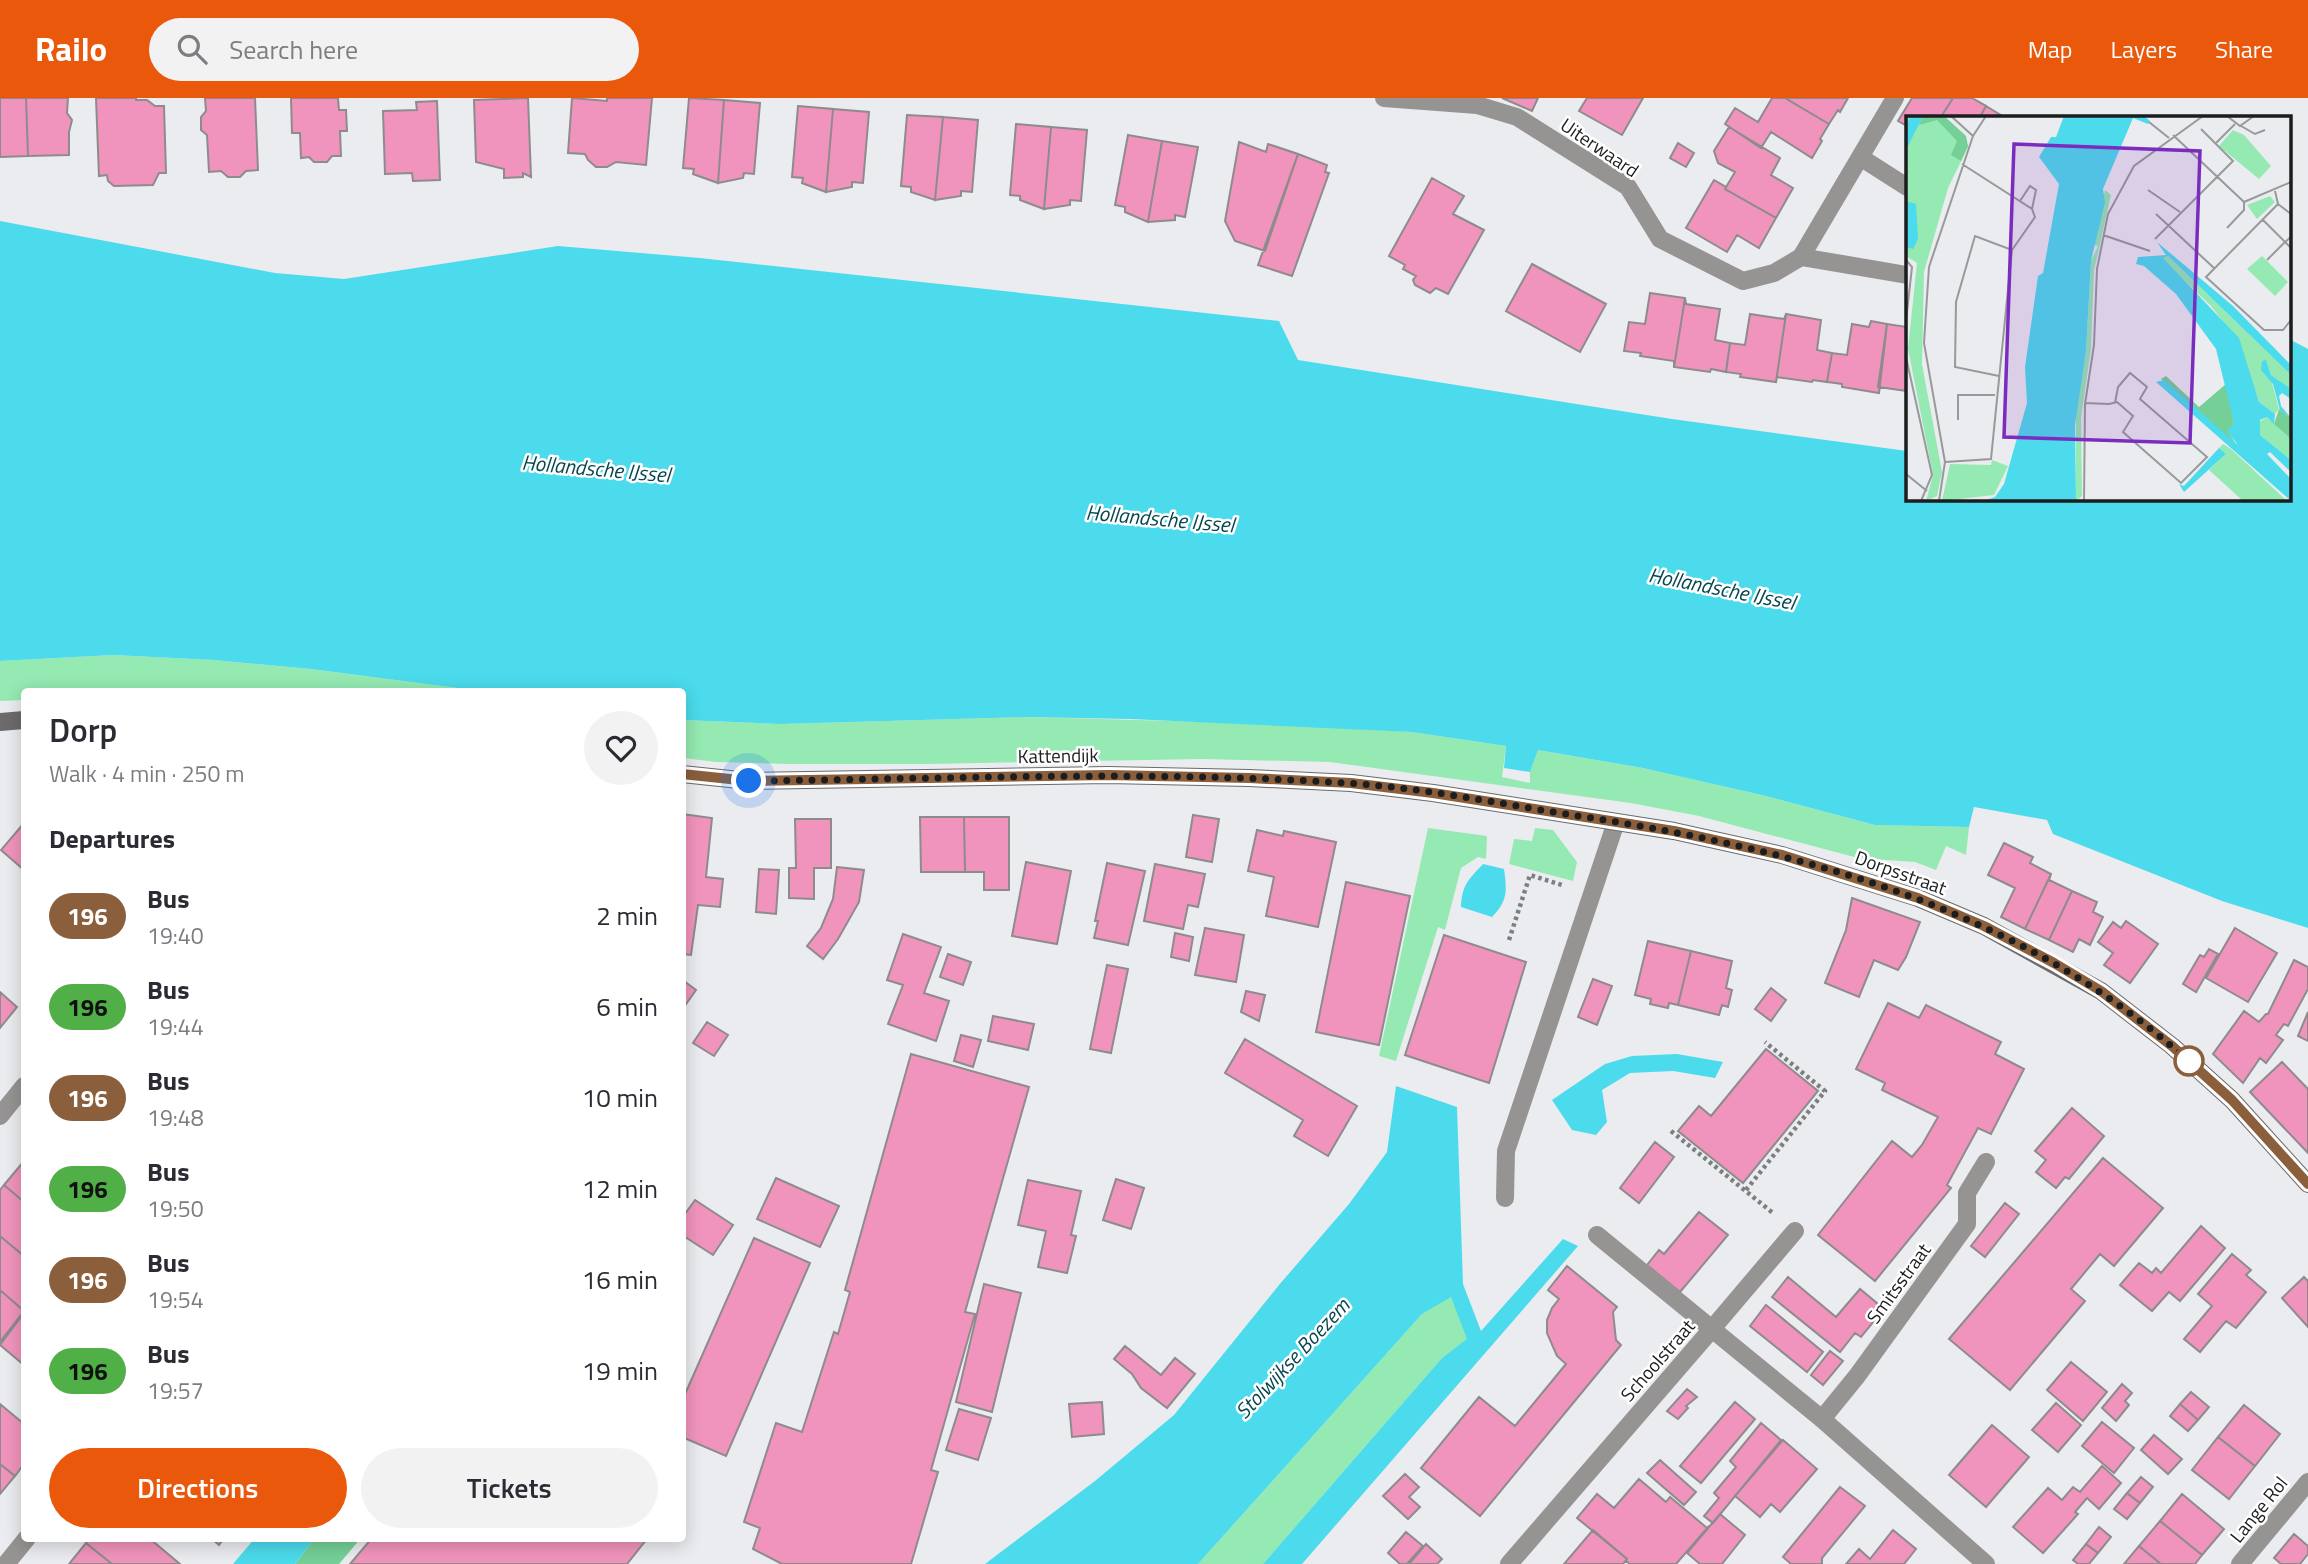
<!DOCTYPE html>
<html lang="en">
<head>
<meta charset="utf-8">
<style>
  body { margin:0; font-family:"Titillium Web",sans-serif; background:#f2f2f3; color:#2b2b33; height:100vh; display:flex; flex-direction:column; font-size:26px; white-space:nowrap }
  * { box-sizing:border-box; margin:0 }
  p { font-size:23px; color:#7c7c81 }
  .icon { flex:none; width:38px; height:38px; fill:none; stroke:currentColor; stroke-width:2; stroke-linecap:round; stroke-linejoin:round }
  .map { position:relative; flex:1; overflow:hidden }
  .sheet { position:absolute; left:21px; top:590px; width:665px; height:854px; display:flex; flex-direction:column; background:#fff; border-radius:7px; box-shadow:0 4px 18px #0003 }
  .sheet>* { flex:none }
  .badge { padding:0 14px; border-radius:23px; font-size:24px; line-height:46px }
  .you { position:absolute; width:35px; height:35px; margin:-18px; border:5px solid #fff; border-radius:50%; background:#1a73e8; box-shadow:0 0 0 10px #1a73e833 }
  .map>.badge { position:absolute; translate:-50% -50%; box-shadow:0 0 0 4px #fff }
  h2 { padding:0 28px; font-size:26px; line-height:63px }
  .round { display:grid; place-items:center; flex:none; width:74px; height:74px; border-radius:37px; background:#f2f2f3 }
  .overview { display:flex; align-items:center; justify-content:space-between; height:119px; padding:0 28px }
  h1 { font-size:33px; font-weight:600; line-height:52px }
  .primary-button { display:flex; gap:14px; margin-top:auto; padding:14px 28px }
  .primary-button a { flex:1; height:80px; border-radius:42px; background:#ea580c; color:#fff; font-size:28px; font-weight:600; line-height:80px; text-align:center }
  .primary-button a+a { background:#f2f2f3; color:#2b2b33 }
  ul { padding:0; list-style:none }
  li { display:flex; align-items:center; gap:21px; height:91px; padding:0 28px }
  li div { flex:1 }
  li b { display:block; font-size:26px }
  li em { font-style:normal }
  li .badge { min-width:77px; font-weight:700; text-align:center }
  header { display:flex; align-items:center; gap:42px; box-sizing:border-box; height:98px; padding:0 35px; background:#ea580c; color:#fff }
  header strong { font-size:33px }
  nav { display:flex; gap:38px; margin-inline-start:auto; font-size:24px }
  .search { width:490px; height:63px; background:#f2f2f3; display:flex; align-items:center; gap:18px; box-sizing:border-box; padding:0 24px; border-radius:38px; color:#7c7c81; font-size:26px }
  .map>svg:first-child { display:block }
  .green { fill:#94eab2 }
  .forest { fill:#74d096 }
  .water { fill:#4bdbec }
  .building { fill:#f194bd; stroke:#8e8b8c; stroke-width:2 }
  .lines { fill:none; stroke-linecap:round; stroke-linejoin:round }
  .path { stroke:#7d7e80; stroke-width:4.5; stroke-dasharray:3.5 3.5; stroke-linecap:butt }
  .lane { stroke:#959493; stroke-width:18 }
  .street { stroke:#959493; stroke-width:18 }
  .secondary { stroke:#6c6a6a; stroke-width:18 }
  .line-casing { stroke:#fff; stroke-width:16 }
  .line { stroke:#8b5e3c; stroke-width:10 }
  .walk { stroke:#1c1d1e; stroke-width:7; stroke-dasharray:0 12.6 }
  .stop-dot { fill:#fff; stroke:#8b5e3c; stroke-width:3.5 }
  .labels { text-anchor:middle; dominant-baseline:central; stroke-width:5; stroke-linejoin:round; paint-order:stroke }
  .street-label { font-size:19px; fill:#1c1d1e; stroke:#fff }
  .water-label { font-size:21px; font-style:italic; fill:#06484f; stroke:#fff }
  .inset-road { fill:none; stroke:#98999b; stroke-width:2 }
  .view { fill:#7b2cbf; fill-opacity:0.15; stroke:#7b2cbf; stroke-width:3.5 }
  .inset-edge { fill:none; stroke:#1c1d1e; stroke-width:3.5 }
</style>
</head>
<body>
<header>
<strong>Railo</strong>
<div class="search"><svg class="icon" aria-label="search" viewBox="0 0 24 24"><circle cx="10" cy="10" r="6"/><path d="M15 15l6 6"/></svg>Search here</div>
<nav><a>Map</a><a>Layers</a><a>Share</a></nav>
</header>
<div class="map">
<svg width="2308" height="1466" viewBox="0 0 2308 1466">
  <rect width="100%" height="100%" fill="#ebecef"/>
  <path class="green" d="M113,557l101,5 97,9 169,22h-456v9l-24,1v-40z
    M1024,619l226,6 162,9 94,14 -4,31 28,6v-11l8,-22 105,18 123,28 109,29 94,2 -3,28 -20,-9 -10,24 -21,-8 -57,-4 -159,-42 -68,-13 -301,-41 -128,-3 -276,5h-136l-74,-2 -33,-4v-38l97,4z
    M1428,730l59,8 -1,23 -8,-2 -17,11 -16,62 -7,-3 -42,134 -17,-5z
    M1535,730l18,2 24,32 -4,19 -64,-17 5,-25 18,2z
    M1451,1198l17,43 -26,19 -179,206h-65l224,-250z"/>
  <path class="forest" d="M315,1440h46l-22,26h-44z"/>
  <path class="water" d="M0,123l275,52 69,6 214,-33 142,12 579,63 19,39 374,59 235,32v48h382v-160l19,10v579l-86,-27 -169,-67 -6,-14 -73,-13 -5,20 -94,-2 -109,-29 -123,-28 -105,-18 -8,22 -26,-4 2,-22 -94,-14 -282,-13 -106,-2 -244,7 -97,-4 -1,-29h-202l-169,-22 -97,-9 -101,-5 -113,6z
    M1483,766l21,5c3,22 4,31 -12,48l-31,-10c1,-22 7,-27 22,-43z
    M1677,956l46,8 -8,16 -42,-7 -43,2 -28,17 5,32 -11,13 -24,-5 -20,-30 53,-36 27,-8z
    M1396,988l61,21 6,177 18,47 82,-92 15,7 -276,318h-39l179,-206 25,-19 -16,-42 -29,17 -224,250h-213l110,-83 79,-66 105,-130 70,-81 38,-52z
    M255,1440h60l-20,26h-62z"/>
  <path class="building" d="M0,0h26l2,58 -28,1z
    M26,0h42l-1,15 5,7 -3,12v23l-41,1z
    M96,0h40v2h11l8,6h9l2,67h-7l-6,12 -39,1 -6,-5 -1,-6 -8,1z
    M205,0h50l3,72 -12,1 -6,6h-12l-7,-6 -12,1 -2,-37 -6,-5v-13l5,-6z
    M291,0h47l1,12h7l1,21h-7l1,25h-9l-5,6h-13l-5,-5 -8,1 -1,-25h-8z
    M528,0l3,79 -8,-4v4l-19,1v-9l-28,-7 -2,-62z
    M572,0l35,3v-3h45l-6,67 -30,-3 -9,5h-11l-8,-7 -3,-6 -17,-1z
    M689,0l35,2 -6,83 -25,-9 1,-5 -11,-1z
    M1502,0h36l-6,13z
    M1587,0h56l-21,37 -43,-24z
    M1772,0h13l44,26 -9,15 2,2 -10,17 -41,-26 -10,16 -36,-24 10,-16 23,14z
    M1785,0h63l-8,14 -2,-2 -9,14z
    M1912,0h41l-12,19h-34v9l-9,-5z
    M1953,0h19l14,8 -6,11h-39z
    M724,2l36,3 -6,71 -10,-1 -1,5 -25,5z
    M437,3l3,79 -27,1 -1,-8 -27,1 -2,-63 34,-1 -1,-8z
    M798,8l35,3 -7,83 -24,-9 1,-5 -11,-1z
    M1986,8l18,11h-24z
    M833,11l36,3 -6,71 -11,-1v5l-26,5z
    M907,17l36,2 -8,83 -24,-8v-5l-10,-1z
    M943,19l35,3 -6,72 -11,-1v5l-26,4z
    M1016,26l35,3 -7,82 -24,-9v-4l-10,-1z
    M1051,29l36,3 -6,71 -11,-1v5l-26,4z
    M1729,29l51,31 -9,17 22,13 -17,30 -51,-29 10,-17 -17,-9 -4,-12z
    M1128,37l34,6 -14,81 -23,-10v-5l-10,-2z
    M1162,43l36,6 -13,70 -10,-2v5l-27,2z
    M1239,44l27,10 2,-8 30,10 -33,97 -30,-10 -10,-20z
    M1678,45l16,10 -8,14 -16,-9z
    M1298,56l29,11 -2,7 4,1 -37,103 -34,-11z
    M1432,80l32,18 -11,18 31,16 -36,64 -12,-6 -6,5 -15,-8 -2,-5 3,-4 -13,-7 2,-4 -16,-9z
    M1714,82l12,7 -1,2 51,29 -17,30 -22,-13 -10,17 -41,-24z
    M1532,166l74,40 -26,48 -74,-41z
    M1650,195l35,5 -11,69v-6l-34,-5 1,-3 -17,-2 5,-29 16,2z
    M1685,200l1,6 34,5 -5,31 15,3 -4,29 -15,-3 -1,3 -36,-5z
    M1750,216l34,5 2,-5 -10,68 -36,-5 1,-3 -15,-2 4,-29 15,2z
    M1786,216l35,6 -4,30 15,3 -5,29 -14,-2 -1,2 -35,-5 -1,5z
    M1871,223l16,3 -8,69 -37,-6v-3l-15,-2 5,-29 15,2 5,-31 17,3z
    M1887,226l20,3v64l-29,-4z
    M682,716l30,4 -6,59 17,2 -3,28 -22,-2 -7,50 -9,-1z
    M1193,717l26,4 -7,43 -26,-5z
    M920,719h44l1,55h-44z
    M964,719h45v73h-25v-18h-19z
    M795,721h36v49h-17v31l-25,-1v-30h7z
    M24,725v47l-23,-20z
    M1257,732l26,6 1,-5 52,11 -18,85 -52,-11 8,-39 -26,-6z
    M2004,745l29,14 -3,6 21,11 -26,55 -24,-12 14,-29 -27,-13z
    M1026,764l45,9 -14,73 -45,-8z
    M1107,765l38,8 -17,74 -34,-7 4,-17h-3z
    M1155,766l50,10 -7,33 -10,-2 -5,24 -39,-8z
    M837,769l27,3 -5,32 -21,37 -15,20 -16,-13 14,-18 12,-29z
    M759,771l20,1 -3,44 -20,-2z
    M2051,776l-2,6 23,11 -23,49 -24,-11z
    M1346,784l64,14 -31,149 -63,-13z
    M2072,793l25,11 -4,10 10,5 -13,28 -11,-6 -6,13 -24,-12z
    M1852,800l68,24 -14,35 -8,13 -24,-10 -15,37 -34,-14 21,-53z
    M2126,823l32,23 -28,39 -26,-18 9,-12 -15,-11 15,-20 8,6z
    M1205,830l39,7 -8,47 -41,-7z
    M2235,830l42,25 -29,49 -42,-24z
    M1175,835l18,4 -4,24 -18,-4z
    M903,836l38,13 -17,46 25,8 -13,40 -48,-17 15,-39 -16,-5z
    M1444,837l82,27 -37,121 -84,-28z
    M1648,843l43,10 -13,54 -9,-2 -1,5 -18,-4 1,-5 -16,-4z
    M2209,851l9,5 -22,38 -13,-8 17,-29 4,2z
    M1691,853l41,10 -6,27 6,2 -4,17 -6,-2 -3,10 -41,-10z
    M948,856l23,8 -8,23 -23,-8z
    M2294,862l14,7v22l-20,37 -4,-2 -8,11 7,5 -17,23 -6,-5 -17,25 -30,-29 31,-43 15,11 7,-8h2z
    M1107,867l21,4 -17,84 -21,-4z
    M1593,881l19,7 -15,39 -19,-8z
    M684,883l12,9 -12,17 -2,-1z
    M1771,890l15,12 -15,21 -16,-12z
    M1246,893l19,4 -6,26 -18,-9z
    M0,894l17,15 -17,21z
    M1888,905l31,15 7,-13 75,37 -6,12 29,15 -33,65 -13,-6 -31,57 4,3 -76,93 -57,-46 74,-94 20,16 10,-12 16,-28 -56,-27 3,-7 -29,-14z
    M2308,914v29l-10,-5z
    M993,918l41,8 -6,26 -40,-9z
    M707,924l21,13 -14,21 -21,-13z
    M961,937l20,5 -8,27 -19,-6z
    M1245,941l112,67 -29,50 -34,-20 9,-16 -78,-47z
    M1766,951l52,42 -75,92 -65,-52 21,-25 12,10z
    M911,956l118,33 -64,225 10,2 -44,156 7,2 -27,92h-129l-29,-15 7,-21 -16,-6 32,-99 26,9 32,-100 4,2 12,-42 -5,-2z
    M2282,964l26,27v64l-58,-61z
    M2072,1010l32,28 -35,43 -4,-2 -9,11 -20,-16 10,-12 -11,-9z
    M1655,1044l19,15 -35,46 -19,-15z
    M2103,1060l60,50 -49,58 -14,-12 -29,35 14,12 -75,89 -61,-51z
    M24,1063v41l-20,-17z
    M776,1080l63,28 -19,41 -63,-28z
    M1116,1081l28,9 -13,41 -28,-9z
    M1028,1082l53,11 -10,44 5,1 -9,37 -29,-6 8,-36 -28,-6z
    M4,1087l20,17v54l-24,-20v-46z
    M695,1102l38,25 -20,30 -31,-20v-17z
    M2005,1105l14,11 -34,43 -14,-11z
    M1699,1114l29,23 -48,57 -33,-27 12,-15 5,4z
    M2201,1128l24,22 -45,53 -11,-9 -17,19 -32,-26 19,-22 13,10 4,-5 5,5z
    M0,1138l24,20v55l-24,-21z
    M754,1140l56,25 -84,193 -44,-19v-36z
    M2232,1156l19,16 -5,5 20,17 -30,36 -10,-7 -26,31 -16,-13 28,-33 -14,-12z
    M1567,1168l50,41 -4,5 3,28 5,5 -141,171 -59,-48 58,-71 36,29 51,-62 -9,-8 -10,-23v-13l5,-12 7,-9 -11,-9z
    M1788,1179l48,40 24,-28 24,20 -23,28 -6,-4 -15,19 -68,-55z
    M2304,1179l4,4v46l-26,-29z
    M984,1186l37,9 -29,119 -36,-10z
    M0,1192l24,21 -24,31z
    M1766,1207l57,47 -16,20 -57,-46z
    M24,1215v52l-24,-20z
    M1125,1248l36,29 14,-17 20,16 -28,34 -26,-20 -9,-14 -18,-15z
    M1830,1253l13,10 -20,24 -12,-10z
    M2071,1264l36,30 -24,29 -36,-31z
    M2122,1286l10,9 -7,8 4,4 -13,16 -14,-13z
    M1687,1291l10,8 -11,9 2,2 -10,11 -11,-8z
    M2191,1294l18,15 -11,13 -18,-16z
    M1102,1304l2,32 -32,3 -3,-33z
    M1735,1304l20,17 -54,64 -21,-17z
    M2056,1305l25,22 -23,27 -26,-22z
    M0,1306l24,20v40l-9,12 -15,-12z
    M2180,1306l18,16 -10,11 -18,-15z
    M2244,1307l36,29 -25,32 -37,-29z
    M959,1311l32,9 -13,42 -32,-10z
    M2102,1324l32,26 -20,25 -32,-27z
    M1761,1325l20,17 -68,83 -9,-7 15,-18 -5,-5 22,-26 -6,-6z
    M1992,1327l37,32 -43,50 -37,-32z
    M2154,1337l28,24 -14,15 -27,-24z
    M2218,1339l37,29 -26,33 -37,-29z
    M1783,1342l34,29 -37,43 -9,-8 -11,13 -25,-21z
    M1660,1362l36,32 -12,13 -37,-32z
    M0,1366l15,12 -15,18z
    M2102,1368l19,17 -22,26 -12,-11 -12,14 3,2 -35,39 -30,-26 35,-39 14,12 11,-13 7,5z
    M1405,1376l14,13 -10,10 11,10 -12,12 -25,-23z
    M2141,1379l12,10 -13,16 -13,-10z
    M1639,1381l27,23 4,-5 37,31 2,-2 -33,38h-46l-4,-3 1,-2 -50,-41 20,-24 17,14z
    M1840,1389l25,19 -43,52v6h-31l-8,-7z
    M2127,1395l13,10 -13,16 -13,-10z
    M2182,1396l42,35 -22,26 -42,-34z
    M1720,1416l25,21 -23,29h-22l-13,-11z
    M2160,1423l42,34 -7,9h-34l-22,-18z
    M2099,1429l12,10 -13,16 -12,-9z
    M1593,1432l34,29 -4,5h-59z
    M1893,1432l23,19 -12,15h-58l13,-15 11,10z
    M1406,1434l17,14 -16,18h-7l-12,-11z
    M2294,1436l14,12v8l-8,10h-19l-7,-6z
    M90,1440h59l31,26h-68l-26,-21z
    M211,1440h13l-5,7z
    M372,1440h272l2,2 -19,24h-277z
    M86,1445l26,21h-43z
    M1426,1446l16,15 -5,5h-28z
    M2086,1446l12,9 -9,11h-11l-5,-4z
    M2139,1448l22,18h-37z"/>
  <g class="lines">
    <path class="path" d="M1509,842l21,-65 35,11
      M1671,1033l102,82
      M1746,1092l79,-99 -60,-49"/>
    <path class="lane" d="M0,1018l24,-30
      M1505,1100l1,-47 110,-329
      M1711,1232l84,-99
      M1822,1321l35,-43 110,-152v-31l19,-31
      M6,1466l21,-26"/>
    <path class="street" d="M1384,0l93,7 40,12 111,70 32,52 83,42 31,-8 27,-16 94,-159
      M1860,59l47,30
      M1801,159l106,18
      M1597,1137l225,184 164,145
      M1509,1466l202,-234
      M2240,1466l68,-82"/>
    <path class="secondary" d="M0,624l24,-2
      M682,676l67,7 359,-6 141,3 102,5 82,10 241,38 108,24 136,43 66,28 117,65 71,55 60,54 76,84"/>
  </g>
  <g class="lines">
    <g class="line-casing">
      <path id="line" d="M682,676l67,7 359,-6 141,3 102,5 82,10 241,38 108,24 136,43 66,28 70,37 47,28 71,55 60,54 76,84"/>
    </g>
    <use href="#line" class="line"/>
    <path class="walk" d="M749,683c199,-2 398,-11 597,2 80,5 160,22 239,34 221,34 438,93 607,247l-3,-3"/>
  </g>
  <circle class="stop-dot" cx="2189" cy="963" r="14"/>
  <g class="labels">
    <g class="street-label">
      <text transform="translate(1600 49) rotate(34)">Uiterwaard</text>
      <text transform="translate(1058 657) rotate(-1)">Kattendijk</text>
      <text transform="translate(1901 774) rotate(20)">Dorpsstraat</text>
      <text transform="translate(1898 1185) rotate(-54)">Smitsstraat</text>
      <text transform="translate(1657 1262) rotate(-49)">Schoolstraat</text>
      <text transform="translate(2258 1411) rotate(-51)">Lange Rol</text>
    </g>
    <g class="water-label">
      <text transform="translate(596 370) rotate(5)">Hollandsche IJssel</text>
      <text transform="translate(1160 420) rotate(5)">Hollandsche IJssel</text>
      <text transform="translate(1722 490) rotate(11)">Hollandsche IJssel</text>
      <text transform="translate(1292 1260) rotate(-47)">Stolwijkse Boezem</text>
    </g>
  </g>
  <g transform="translate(1906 18)">
    <rect width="385" height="385" fill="#ebecef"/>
    <path d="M38,0l20,18 4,13 -20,41 -24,84 -2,92 20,108 -5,24 -11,5 7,-26 -25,-126 9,-86 -11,-7v-139zM327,14l11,5 27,31 -12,13 -40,-33zM199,74l6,5 -17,76 -3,78 -10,69 1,78 -6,5v-89l10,-61 5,-90 7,-15 -4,-1zM364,80l5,6 -18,17 -10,-14zM262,140l123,119v15l-20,-15 -5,-15 13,49 -4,5 -16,-12 -20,-60 -28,-36 -46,-44 -3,-4zM356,140l26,26 -13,14 -28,-27zM361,301l24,22v21l-31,-25 -1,-13zM317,328l8,5 56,52h-44l-34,-31 17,-16 -7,-6zM86,344l16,6 -14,29 -52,6 8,-37 41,1z" fill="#94eab2"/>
    <path d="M17,0h21l22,20 2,10 -7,15 -10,-6 6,-14 -20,-21 -18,5zM260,260l33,31 27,-23 8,39 -6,8 9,15 -70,-61 -6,-6zM373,293l12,9v21l-17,-15z" fill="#74d096"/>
    <path d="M5,0h12l-17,34v-25zM158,0h80l6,5 -2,3 -15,-6 -30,71 2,13 -14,59 -5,90 -11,74 1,76h-93l12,-4 9,-13 23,-81 -2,-36 13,-91 5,-3 16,-89 -20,-27 12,-20h5zM0,85l10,3 2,35 -5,10 -7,-2zM251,126l76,64 58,59v10l-123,-119 -5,2 76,80 20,64 16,12 -1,10 -7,-7 -7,3v15l31,25v12l-21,-20 -3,2 24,25v22l-135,-119 8,-2 74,65 -11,-14 7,-8 -18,-74 -40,-55 -32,-28 -8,-2 2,-7 28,-2zM360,244l5,15 20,14v10l-9,-6 -3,3 2,10 10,12 -11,-8 -7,-26 -12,-14 1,-9zM313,332l7,6 -42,38 -5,-8 5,2z" fill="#4bdbec"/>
    <path class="inset-road" d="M45,0l22,20M321,0l13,10 14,-10M243,6l20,16M335,10l14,8 10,-4M267,19l71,67M67,20l13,-20M309,28l20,-20M242,74l32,22M369,75l3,13 13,10M114,85l10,-15 6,4 -4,19M338,86l47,-20M372,88l-72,73 58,53h19l8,-10M250,98l58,54M357,104l22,22 6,-5M321,112l17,-18v-8M197,119l47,16M249,123l78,-78 -32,-32M0,144l6,7 -6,54M361,144l18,-18 6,6M0,241l26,118 -11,26M93,260l-44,-9 1,-65 19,-66 37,14M179,287l24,1 8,-2 16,14 -10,16 58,51 26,-26 -67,-58 7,-12 -17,-14 -12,14 -3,16M52,304v-25h37M39,346l46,-3 21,-209 23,-33 -3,-8 -70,-45M0,358l21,17M33,385l6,-39 -21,-119 5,-76 44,-131M178,385l1,-97 9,-59 3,-76 11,-55 26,-48 69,-50"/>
    <path class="view" d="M108,28l186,7 -10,292 -186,-6z"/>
    <rect width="385" height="385" class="inset-edge"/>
  </g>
</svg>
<div class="you" style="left:749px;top:683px"></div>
<section class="sheet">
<div class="overview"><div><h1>Dorp</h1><p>Walk · 4 min · 250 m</p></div><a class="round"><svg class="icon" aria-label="heart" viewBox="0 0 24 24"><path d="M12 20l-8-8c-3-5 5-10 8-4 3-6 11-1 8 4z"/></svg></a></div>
<h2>Departures</h2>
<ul>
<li><span class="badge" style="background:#8b5e3c;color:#fff">196</span><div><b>Bus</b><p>19:40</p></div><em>2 min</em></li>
<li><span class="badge" style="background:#50af46;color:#111">196</span><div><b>Bus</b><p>19:44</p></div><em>6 min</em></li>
<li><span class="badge" style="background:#8b5e3c;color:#fff">196</span><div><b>Bus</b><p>19:48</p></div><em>10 min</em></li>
<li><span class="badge" style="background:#50af46;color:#111">196</span><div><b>Bus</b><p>19:50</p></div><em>12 min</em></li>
<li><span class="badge" style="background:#8b5e3c;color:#fff">196</span><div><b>Bus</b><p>19:54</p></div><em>16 min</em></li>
<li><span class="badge" style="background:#50af46;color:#111">196</span><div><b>Bus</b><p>19:57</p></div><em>19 min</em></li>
</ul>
<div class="primary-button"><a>Directions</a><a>Tickets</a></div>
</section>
</div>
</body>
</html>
